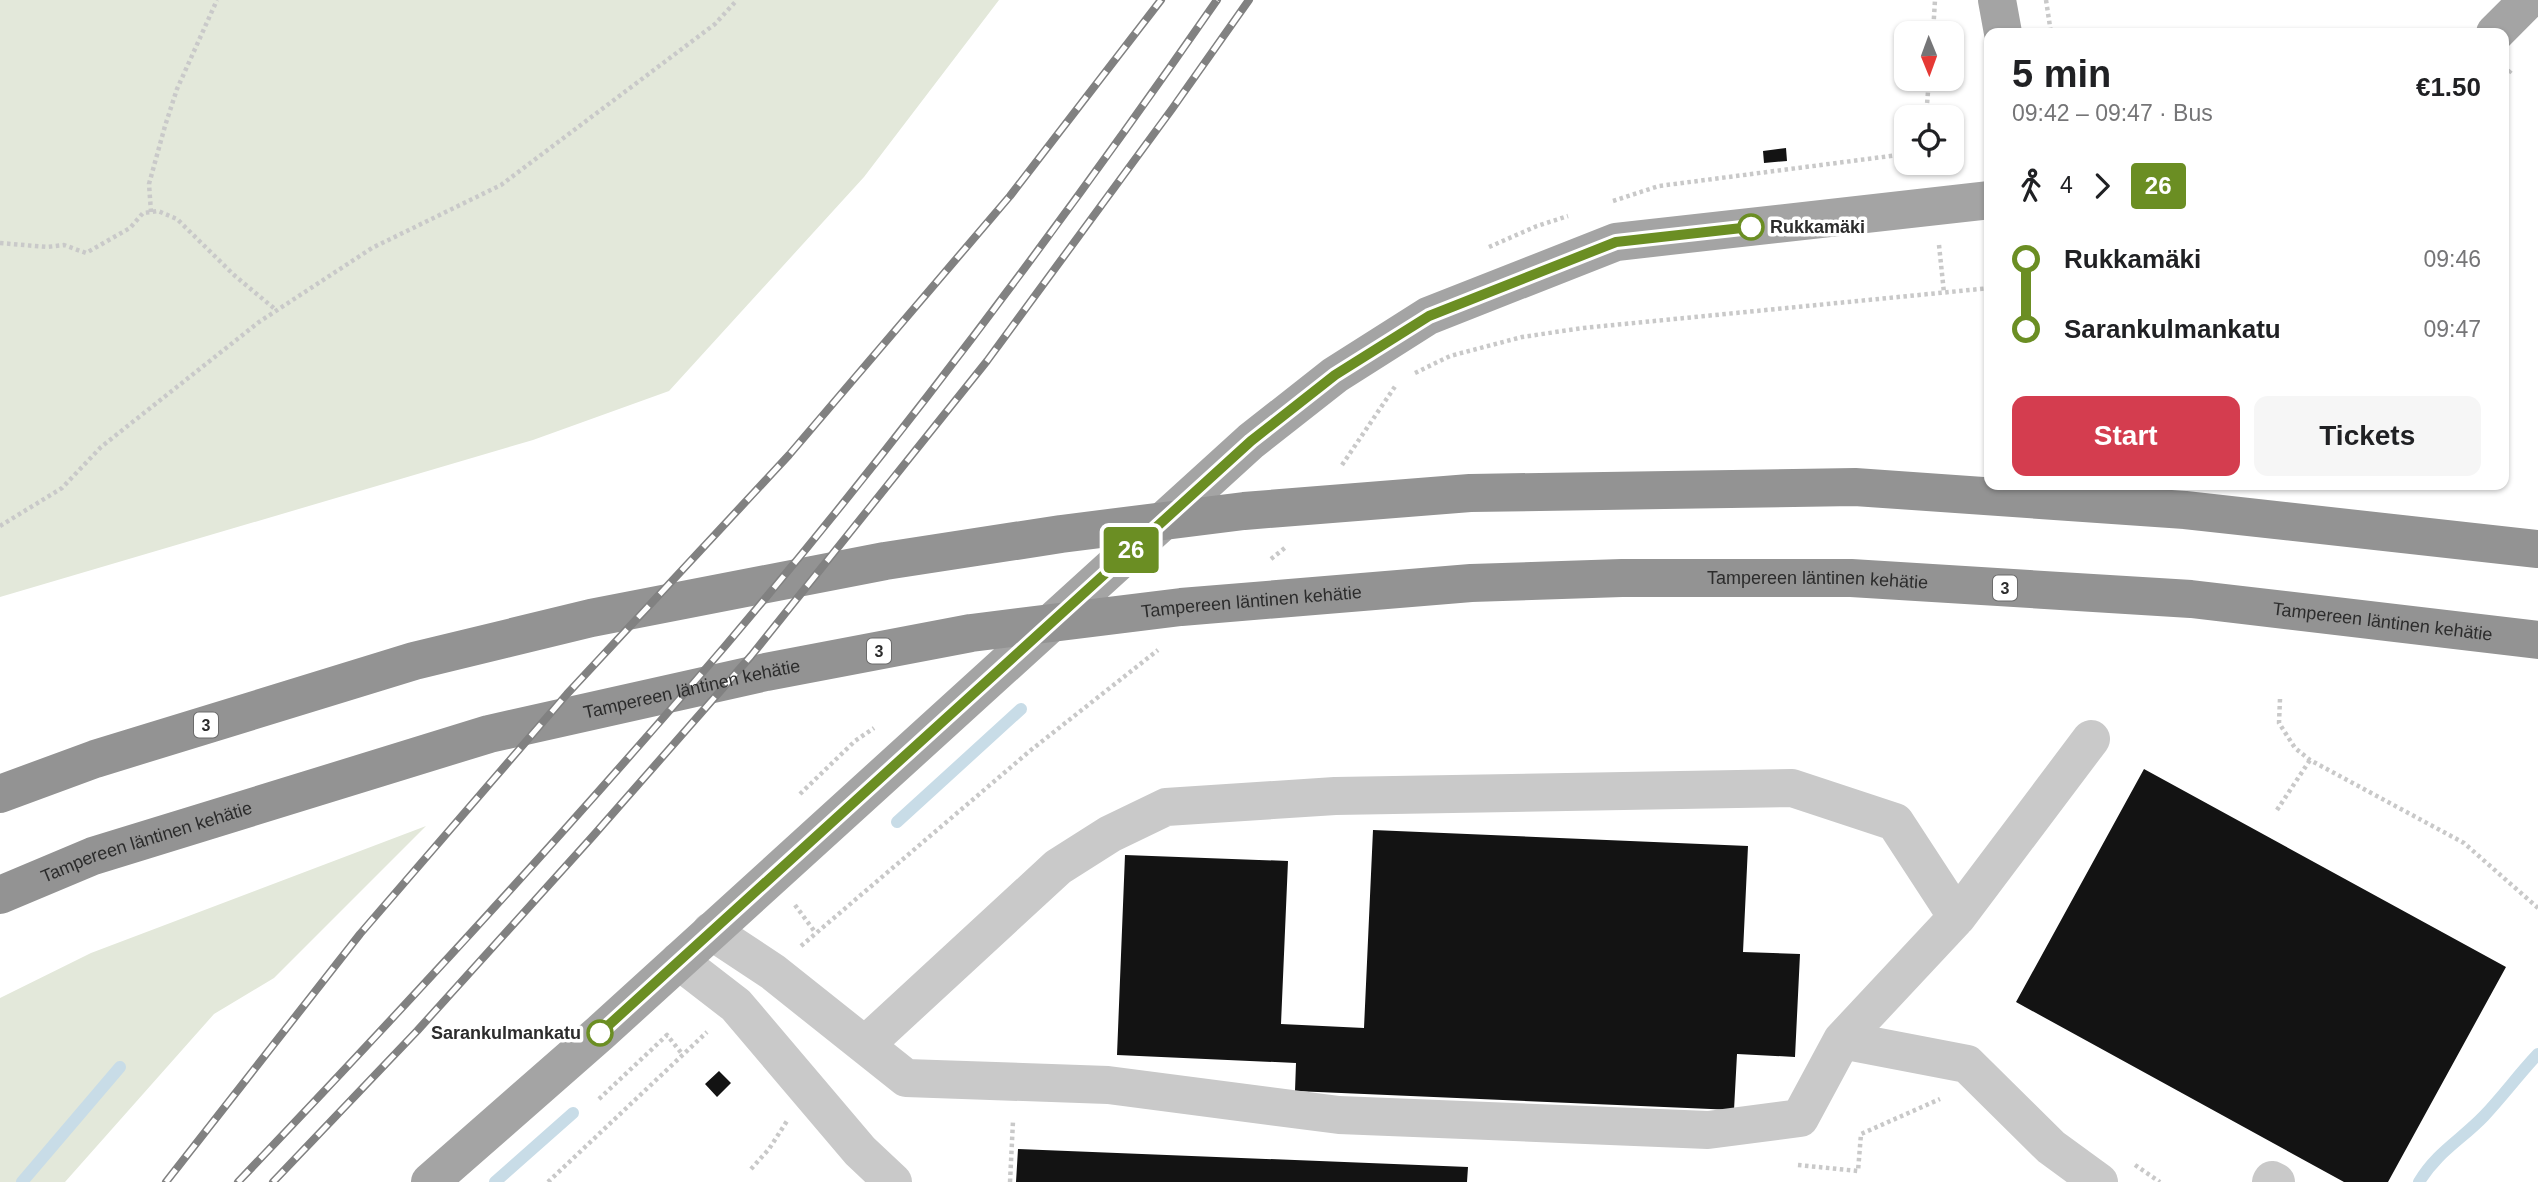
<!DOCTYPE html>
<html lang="en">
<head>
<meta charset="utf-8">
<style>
  body { margin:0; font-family:Arial,sans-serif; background:#f6f6f6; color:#202124; height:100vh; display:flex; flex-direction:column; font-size:26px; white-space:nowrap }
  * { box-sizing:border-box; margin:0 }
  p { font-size:23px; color:#757577 }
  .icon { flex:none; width:38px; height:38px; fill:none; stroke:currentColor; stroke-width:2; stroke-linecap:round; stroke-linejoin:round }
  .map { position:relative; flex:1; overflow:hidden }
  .panel { position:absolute; left:1984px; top:28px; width:525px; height:462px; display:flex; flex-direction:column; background:#fff; border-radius:14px; box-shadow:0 2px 5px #0004 }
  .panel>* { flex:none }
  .badge { padding:0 14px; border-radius:5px; font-size:24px; line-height:46px }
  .needle { width:46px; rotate:179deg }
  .tools { position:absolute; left:1894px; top:21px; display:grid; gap:14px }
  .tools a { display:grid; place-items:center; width:70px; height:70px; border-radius:14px; background:#fff; box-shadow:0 2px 5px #0004; font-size:35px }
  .map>.badge { position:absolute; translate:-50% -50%; box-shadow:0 0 0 4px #fff }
  .legs { display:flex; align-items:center; gap:10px; height:77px; padding:0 28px; font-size:23px }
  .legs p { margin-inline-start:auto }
  .head { display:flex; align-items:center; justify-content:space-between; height:119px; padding:0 28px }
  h1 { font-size:38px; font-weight:700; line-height:52px }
  .cta { display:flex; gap:14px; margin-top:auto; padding:14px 28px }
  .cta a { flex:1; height:80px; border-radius:14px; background:#d43d4f; color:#fff; font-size:28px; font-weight:700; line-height:80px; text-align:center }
  .cta a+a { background:#f6f6f6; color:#202124 }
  ul { padding:0 28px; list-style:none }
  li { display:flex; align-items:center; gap:24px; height:70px; font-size:26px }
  li i { display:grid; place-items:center; width:10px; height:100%; margin:0 9px; background:currentColor }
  li i::after { content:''; width:18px; height:18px; margin:-9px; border:5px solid; border-radius:50%; background:#fff }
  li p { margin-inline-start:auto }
  li:first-child i { background:linear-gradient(#0000 50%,currentColor 0) }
  li:last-child i { background:linear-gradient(currentColor 50%,#0000 0) }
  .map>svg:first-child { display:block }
  .green { fill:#e3e8da }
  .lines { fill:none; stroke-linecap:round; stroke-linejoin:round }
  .stream { stroke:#c8dce7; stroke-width:12 }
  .building { fill:#131313 }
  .path { stroke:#c9c9c9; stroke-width:4.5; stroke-dasharray:3.5 3.5; stroke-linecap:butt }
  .minor { stroke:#c9c9c9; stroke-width:38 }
  .major { stroke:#a4a4a4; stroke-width:38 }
  .highway { stroke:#939393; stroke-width:38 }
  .rail-casing { stroke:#818181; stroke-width:8 }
  .rail { stroke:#fff; stroke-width:5; stroke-dasharray:16; stroke-linecap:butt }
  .line-1-casing { stroke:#fff; stroke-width:16 }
  .line-1 { stroke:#6b8e23; stroke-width:10 }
  .stop-1-dot { fill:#fff; stroke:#6b8e23; stroke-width:3.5 }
  .labels { text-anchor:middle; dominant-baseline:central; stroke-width:7; stroke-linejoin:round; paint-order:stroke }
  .shield { fill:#fff; stroke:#6b6b6b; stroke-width:2 }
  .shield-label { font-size:16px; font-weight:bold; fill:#2c2c2c }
  .stop-label { font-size:18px; font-weight:bold; fill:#2c2c2c; stroke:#fff; text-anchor:start }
  .street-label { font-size:18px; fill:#2c2c2c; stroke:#fff }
</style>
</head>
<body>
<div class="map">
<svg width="2538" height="1182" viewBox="0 0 2538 1182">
  <rect width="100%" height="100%" fill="#fff"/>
  <path class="green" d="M0,0h999l-135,177 -195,214 -136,49 -533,157z
    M426,826l-152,152 -60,36 -149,168h-65v-184l91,-45z"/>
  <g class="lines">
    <path class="stream" d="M897,822l124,-113
      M22,1182l98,-115
      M495,1182l78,-69
      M2419,1182c18,-30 42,-42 65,-66 19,-20 35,-42 54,-62"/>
  </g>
  <path class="building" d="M1786,148l1,13 -23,2 -1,-12z
    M2144,769l362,198 -118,215h-44l-328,-180z
    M1373,830l375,16 -5,106 57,2 -5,103 -58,-3 -3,56 -439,-19 1,-28 -179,-8 8,-200 163,6 -7,163 83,4z
    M719,1071l12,12 -14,14 -12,-13z
    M1018,1149l450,18 -1,15h-451z"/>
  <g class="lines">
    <path class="path" d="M2046,0l5,33
      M1933,33l2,-33
      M2504,78l9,-10
      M1926,117l3,-38
      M1613,201l46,-15 247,-32
      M151,212l-2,-28 16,-58 12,-37 40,-89
      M0,243l47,4 17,-2 22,8 44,-25 13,-15 15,-2 19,8 57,56 42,35
      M1939,245l5,48
      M1489,247l48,-21 31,-10
      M1415,373l35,-17 72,-19 61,-9 407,-40
      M1342,465l54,-80
      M0,526l62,-38 39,-41 158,-125 113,-74 129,-63 214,-161 22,-24
      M1271,559l15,-12
      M2280,699l-1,24 16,25 15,12 154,83 74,65
      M800,794l55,-53 19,-13
      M2277,810l33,-50
      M795,905l20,27
      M801,946l230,-196 127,-100
      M599,1099l68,-64 16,20
      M1798,1165l60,6 3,-37 79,-35
      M2135,1165l25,17
      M751,1169l18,-20 18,-28
      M548,1182l159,-150
      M1010,1182l3,-61"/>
    <path class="minor" d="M2091,739l-134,178 -115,123 125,24 84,83 48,35
      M711,931l62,41 133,106 202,7 231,30 369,15 92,-12 42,-78
      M679,961l57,44 124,146 33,31
      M865,1045l193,-178 52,-33 56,-27 169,-11 457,-8 103,34 62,95
      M2271,1182l1,-2 4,2"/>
    <path class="major" d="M1997,0l6,33
      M2495,33l33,-33
      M430,1182l170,-149 651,-592 84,-66 93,-59 188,-74 374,-42"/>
    <g class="highway">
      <path d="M0,794l95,-35 319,-98 177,-43 294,-57 176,-27 183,-23 226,-18 385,-6 330,23 353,39"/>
      <path id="s1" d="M0,895l93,-39 396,-122 277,-62 205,-39 210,-26 290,-24 151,-5h229l340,21 347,41"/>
    </g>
    <g class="rail-casing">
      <path id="rail" d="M166,1182l194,-248 207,-240 222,-239 221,-259 151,-196
        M238,1182c167,-175 331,-353 488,-537 175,-206 337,-423 491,-645
        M273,1182l144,-151 176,-195 158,-180 236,-295 185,-252 77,-109"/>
    </g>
    <use href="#rail" class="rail"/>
  </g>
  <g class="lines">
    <g class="line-1-casing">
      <path id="line-1" d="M600,1033l651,-592 84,-66 94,-59 187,-74 135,-15"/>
    </g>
    <use href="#line-1" class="line-1"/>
  </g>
  <g class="stop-1-dot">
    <circle cx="1751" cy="227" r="12"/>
    <circle cx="600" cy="1033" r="12"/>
  </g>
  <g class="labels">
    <g class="shield">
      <rect x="1993" y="575.5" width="24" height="25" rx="5"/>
      <rect x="867" y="638.5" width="24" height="25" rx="5"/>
      <rect x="194" y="712.5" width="24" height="25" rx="5"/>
    </g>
    <g class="shield-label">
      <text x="2005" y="588">3</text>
      <text x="879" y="651">3</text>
      <text x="206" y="725">3</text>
    </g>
    <g class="stop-label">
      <text x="1770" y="227">Rukkamäki</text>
      <text x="581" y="1033" text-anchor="end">Sarankulmankatu</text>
    </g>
    <g class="street-label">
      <text stroke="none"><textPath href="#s1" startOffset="1857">Tampereen läntinen kehätie</textPath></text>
      <text stroke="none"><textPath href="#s1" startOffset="1290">Tampereen läntinen kehätie</textPath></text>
      <text stroke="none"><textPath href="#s1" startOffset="2424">Tampereen läntinen kehätie</textPath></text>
      <text stroke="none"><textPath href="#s1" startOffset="723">Tampereen läntinen kehätie</textPath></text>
      <text stroke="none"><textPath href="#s1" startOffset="156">Tampereen läntinen kehätie</textPath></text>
    </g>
  </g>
</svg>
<div class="tools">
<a><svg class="needle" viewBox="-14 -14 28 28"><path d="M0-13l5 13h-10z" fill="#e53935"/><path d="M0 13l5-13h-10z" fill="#757577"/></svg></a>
<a><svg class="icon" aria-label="locate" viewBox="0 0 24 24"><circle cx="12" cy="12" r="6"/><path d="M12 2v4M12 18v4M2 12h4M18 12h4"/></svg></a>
</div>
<b class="badge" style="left:1131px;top:550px;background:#6b8e23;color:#fff">26</b>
<section class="panel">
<div class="head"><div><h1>5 min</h1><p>09:42 – 09:47 · Bus</p></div><b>€1.50</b></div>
<div class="legs"><svg class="icon" aria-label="walk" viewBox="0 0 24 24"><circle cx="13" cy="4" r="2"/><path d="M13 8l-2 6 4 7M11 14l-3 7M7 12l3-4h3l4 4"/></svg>4<svg class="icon" aria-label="forward" viewBox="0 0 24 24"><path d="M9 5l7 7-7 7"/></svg><b class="badge" style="background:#6b8e23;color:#fff">26</b></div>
<ul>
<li><i style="color:#6b8e23"></i><b>Rukkamäki</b><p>09:46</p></li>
<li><i style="color:#6b8e23"></i><b>Sarankulmankatu</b><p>09:47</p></li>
</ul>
<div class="cta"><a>Start</a><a>Tickets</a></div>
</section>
</div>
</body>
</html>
